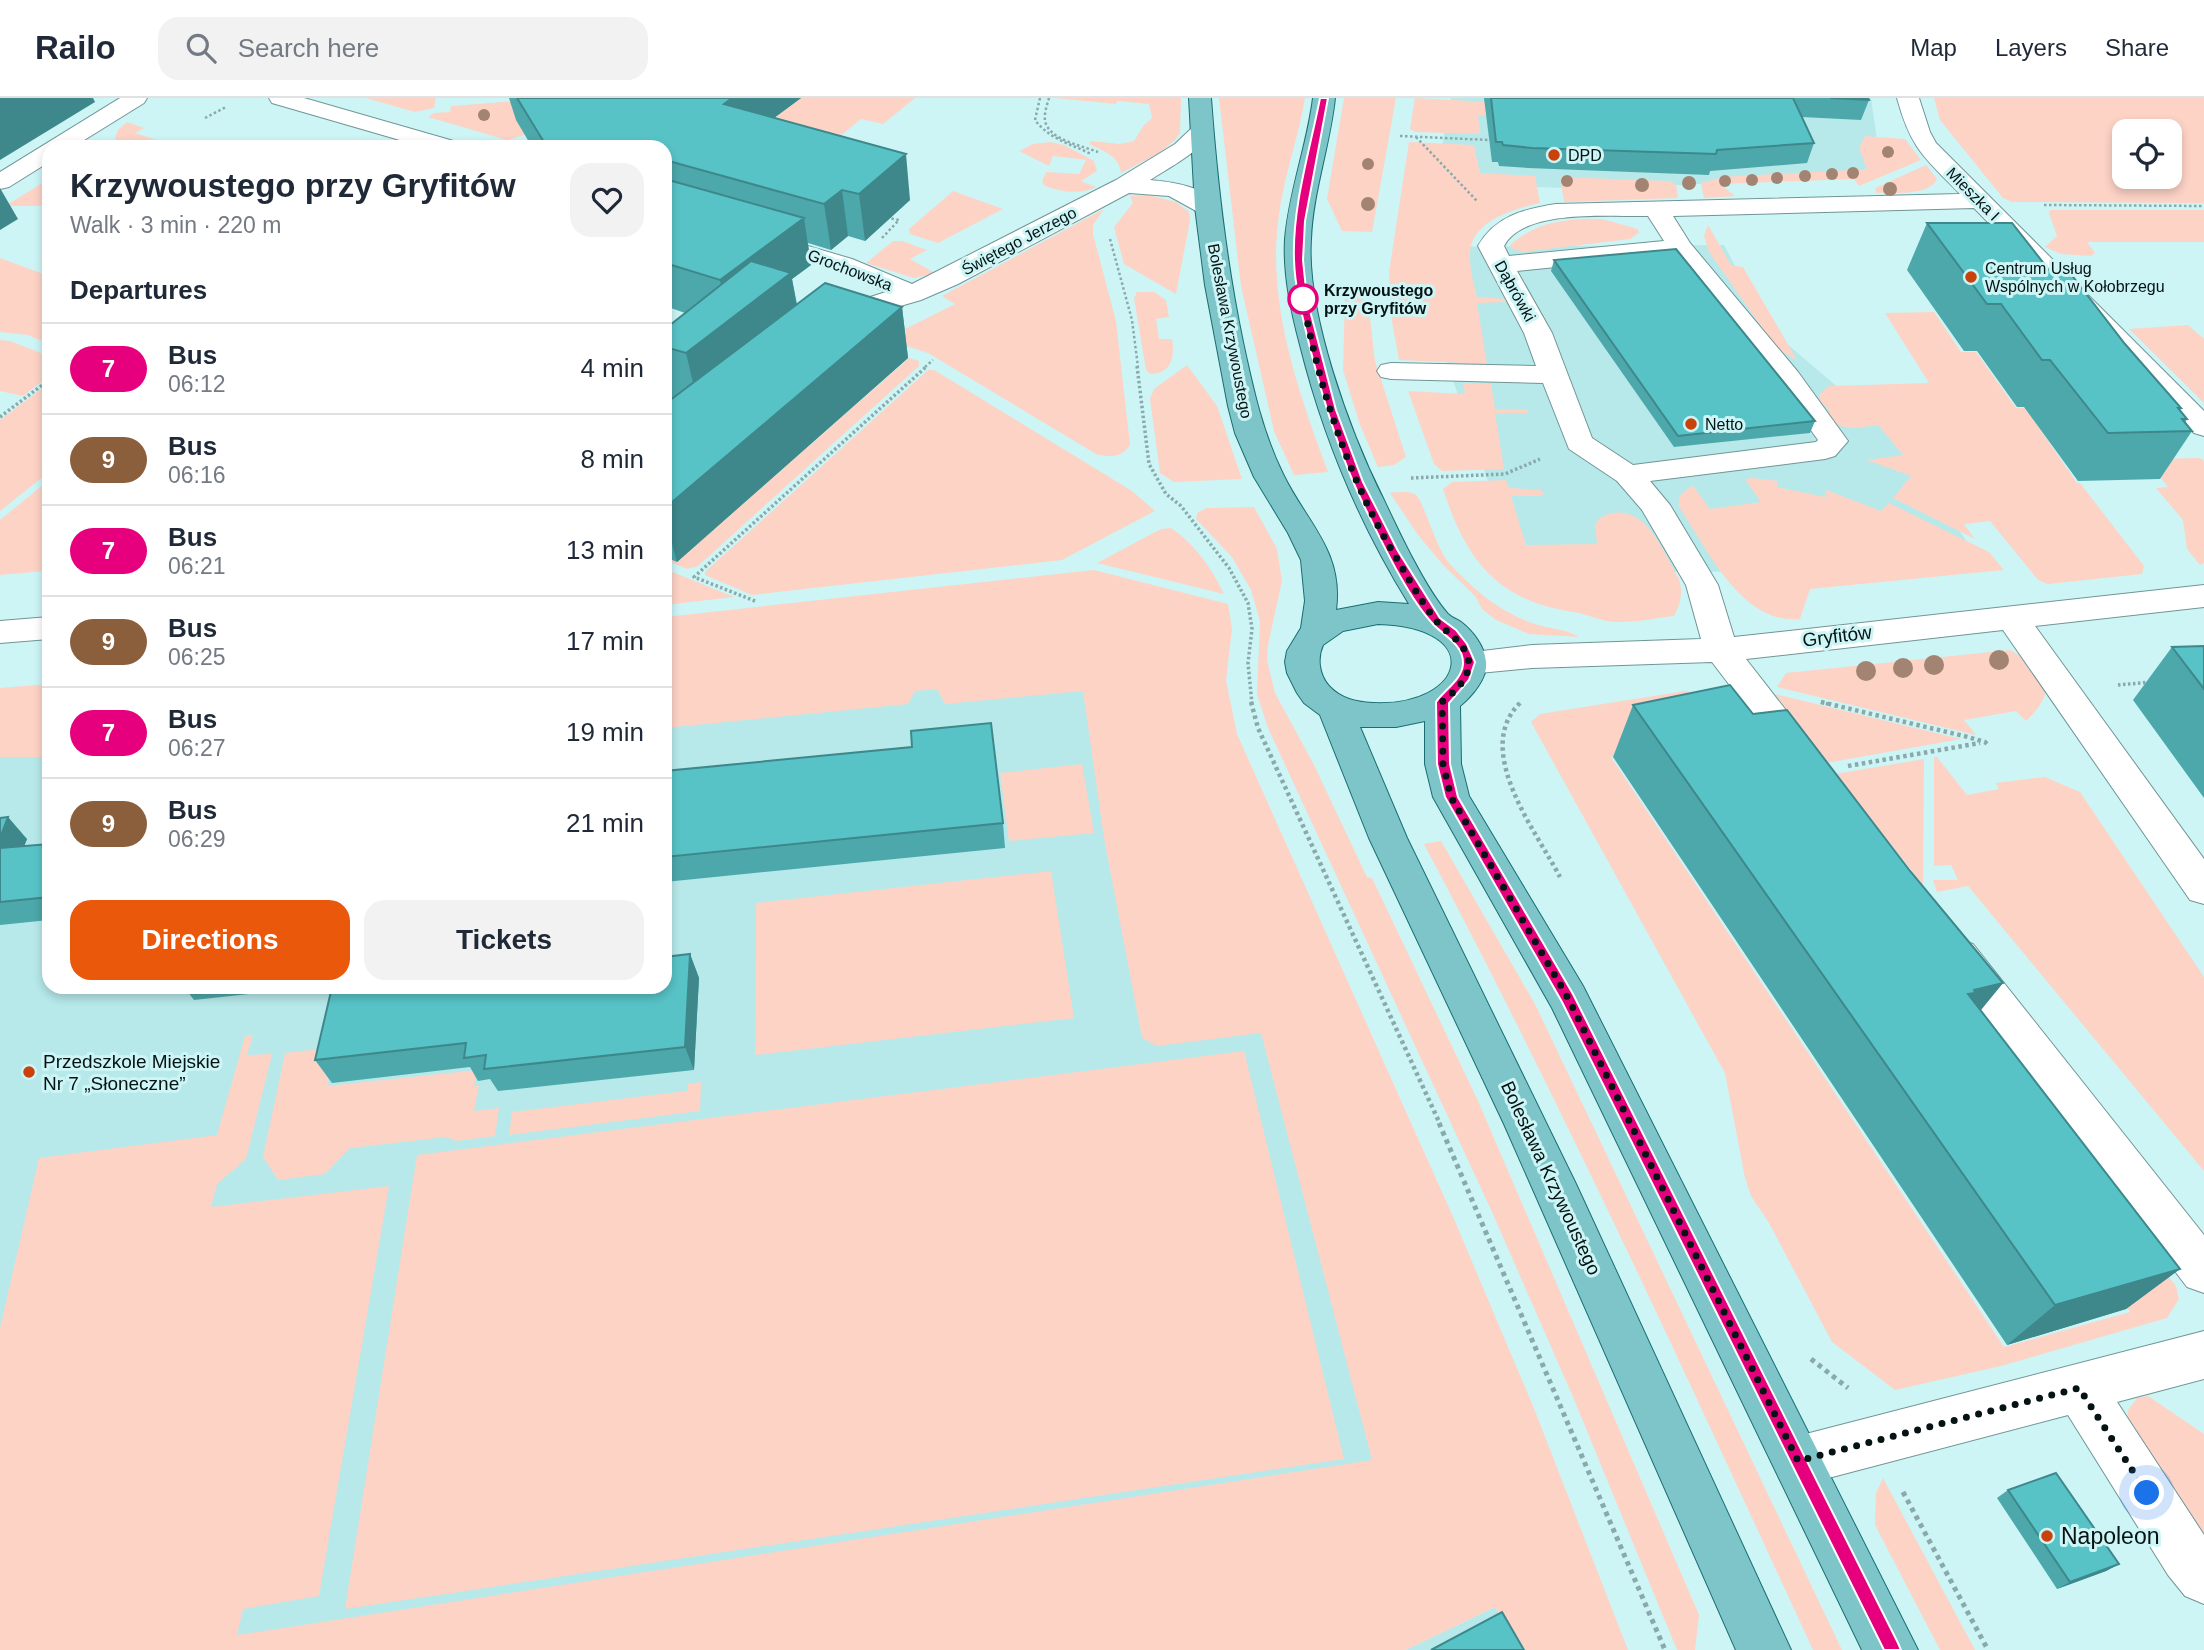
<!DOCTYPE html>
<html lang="en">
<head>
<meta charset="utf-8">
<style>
  body { margin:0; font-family:Helvetica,sans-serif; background:#f2f2f3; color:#1f2937; height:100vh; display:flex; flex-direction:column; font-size:26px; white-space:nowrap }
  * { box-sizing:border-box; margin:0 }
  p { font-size:23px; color:#747a83 }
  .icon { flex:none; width:38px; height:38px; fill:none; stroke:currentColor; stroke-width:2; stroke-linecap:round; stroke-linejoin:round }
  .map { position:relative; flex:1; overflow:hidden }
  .panel { position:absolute; left:42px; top:42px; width:630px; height:854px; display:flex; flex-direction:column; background:#fff; border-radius:21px; box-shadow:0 4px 10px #0003 }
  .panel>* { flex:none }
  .badge { padding:0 14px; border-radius:23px; font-size:24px; line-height:46px }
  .tools { position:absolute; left:2112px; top:21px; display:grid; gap:14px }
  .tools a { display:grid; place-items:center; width:70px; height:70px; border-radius:14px; background:#fff; box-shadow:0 4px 10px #0003; font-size:35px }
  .you { position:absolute; width:35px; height:35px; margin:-18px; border:5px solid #fff; border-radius:50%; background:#1a73e8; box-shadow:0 0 0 10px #1a73e833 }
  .map>.badge { position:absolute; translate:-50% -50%; box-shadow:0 0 0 4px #fff }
  h2 { padding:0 28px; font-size:26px; line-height:63px }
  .round { display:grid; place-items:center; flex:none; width:74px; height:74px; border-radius:21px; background:#f2f2f3 }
  .summary { display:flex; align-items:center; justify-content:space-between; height:119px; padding:0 28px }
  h1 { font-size:33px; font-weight:700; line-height:52px }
  .primary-button { display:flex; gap:14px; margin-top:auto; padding:14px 28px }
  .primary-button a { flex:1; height:80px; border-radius:21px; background:#ea580c; color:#fff; font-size:28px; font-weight:700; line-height:80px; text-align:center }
  .primary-button a+a { background:#f2f2f3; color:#1f2937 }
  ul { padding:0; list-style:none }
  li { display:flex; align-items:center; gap:21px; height:91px; padding:0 28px; border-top:2px solid #e0e1e3 }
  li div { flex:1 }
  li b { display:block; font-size:26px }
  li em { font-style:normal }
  li .badge { min-width:77px; font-weight:700; text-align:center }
  header { display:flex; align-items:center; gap:42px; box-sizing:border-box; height:98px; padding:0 35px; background:#fff; border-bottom:2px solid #e0e1e3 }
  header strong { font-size:33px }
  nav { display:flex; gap:38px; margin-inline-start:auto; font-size:24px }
  .search { width:490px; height:63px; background:#f2f2f3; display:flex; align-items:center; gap:18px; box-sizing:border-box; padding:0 24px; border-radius:21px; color:#747a83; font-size:26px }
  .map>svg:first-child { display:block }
  .built { fill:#b7e9ea }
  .green { fill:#fdd3c6; fill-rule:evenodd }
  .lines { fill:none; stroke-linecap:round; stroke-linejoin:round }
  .minor-casing { stroke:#709596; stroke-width:2 }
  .major-casing { stroke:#1a6e71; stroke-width:2 }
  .path-far3 { stroke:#8aa9aa; stroke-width:2.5; stroke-dasharray:2.5 2.5; stroke-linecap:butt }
  .path-far2 { stroke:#8aa9aa; stroke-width:3.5; stroke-dasharray:2.5 2.5; stroke-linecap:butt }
  .path-far1 { stroke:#8aa9aa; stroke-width:4.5; stroke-dasharray:3.5 3.5; stroke-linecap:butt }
  .path { stroke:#8aa9aa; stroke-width:5; stroke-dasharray:4.5 4.5; stroke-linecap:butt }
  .minor { fill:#fff; fill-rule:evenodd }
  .major { fill:#7dc5c8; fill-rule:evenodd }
  .tree { fill:#a38472 }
  .wall { fill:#4ca8ab }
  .shaded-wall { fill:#3e888b }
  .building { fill:#58c3c7; stroke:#3e888b; stroke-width:2 }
  .line { fill:#e6007e; stroke:#fff; stroke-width:2 }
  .walk { stroke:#051314; stroke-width:7; stroke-dasharray:0 12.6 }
  .poi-dot { fill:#c9420b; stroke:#cdf5f6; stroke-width:2.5 }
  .stop-dot { fill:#fff; stroke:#e6007e; stroke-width:3.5 }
  .labels { text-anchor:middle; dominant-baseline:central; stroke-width:6; stroke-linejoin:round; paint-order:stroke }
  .far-poi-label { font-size:16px; fill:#051314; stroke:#cdf5f6; text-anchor:start }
  .far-street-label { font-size:16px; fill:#051314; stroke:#cdf5f6 }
  .far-stop-label { font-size:16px; font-weight:bold; fill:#051314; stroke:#cdf5f6; text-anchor:start }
  .street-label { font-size:19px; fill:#051314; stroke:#cdf5f6 }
  .poi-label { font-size:19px; fill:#051314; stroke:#cdf5f6; text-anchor:start }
  .near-poi-label { font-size:23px; fill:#051314; stroke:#cdf5f6; text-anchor:start }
</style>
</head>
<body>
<header>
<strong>Railo</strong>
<div class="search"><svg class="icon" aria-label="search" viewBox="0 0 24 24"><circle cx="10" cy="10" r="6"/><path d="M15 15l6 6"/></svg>Search here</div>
<nav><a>Map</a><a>Layers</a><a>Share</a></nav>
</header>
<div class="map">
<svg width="2204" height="1552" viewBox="0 0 2204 1552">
  <rect width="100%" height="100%" fill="#cdf5f6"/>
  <path class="built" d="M1451,0h420l11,77 -242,12 -77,1 -128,-5z
    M1724,147l43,82 135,115 83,128 -465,3 -103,-296 6,-30z
    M1146,571l345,911 -516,70h-975v-893h49v230h616v-273z
    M1495,1509l25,43h-114z"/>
  <path class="green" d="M366,0h70l-2,10 -19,4z
    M558,0h357l-32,26 -22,-5 -27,22 -277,6 -32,-12 -18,5 -79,-23 6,-4 16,-1 1,-6z
    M1055,0h126l-1,35 -5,7 -16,13 -38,20c-2,-18 -18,-22 -32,-29l2,-3 29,3 14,-3 10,-16 8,-7 -3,-14 -32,-3 -1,3z
    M1219,0h86c-7,42 -23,83 -27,125 -10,84 21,171 50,249l-34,3 -20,-44 -33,-145z
    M1344,0h52l-24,134 -30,-1 -15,-32z
    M1415,0l221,12 -120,7 -38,-2 2,19 -64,-2 -6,-3z
    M1934,0h270v105l-192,-1 -9,-4 -63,-78zM2170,33v46h-46v-46z
    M127,24l17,6 -9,5 43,14h-66l6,-17z
    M1865,38l40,3 16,21 -62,26 -5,-7 -134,5 15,12 -31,2 -3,-15 22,-6 144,-8 -8,-21z
    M1051,44l13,3 30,16 3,10 -16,10 15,6c-16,8 -35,5 -51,-1l-3,-4 4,-10 33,2 7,-14 -33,-4 -4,10 -30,-15 14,-7z
    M1409,44l65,3 6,28 55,3 5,27c-26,6 -67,17 -70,49 -1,15 4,31 7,45l30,2 1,3 -31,1 10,61 -88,-4 -7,-38 -3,-50z
    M1926,67l11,14c-9,18 -44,13 -61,14l-1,-5z
    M1560,79l109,4 7,3 2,14 -114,4z
    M49,81v27h-44z
    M953,93l50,18 -65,34 -28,-9 -1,-5z
    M1148,97l28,7 13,10 1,8 -14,74 -52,-30 -10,-37 19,-24 -3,-7z
    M1104,111l-11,16v9l23,87 14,124c-7,12 -21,13 -34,9l-168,-101 -43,-14 70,-35 -13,-8z
    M2050,112h154v32h-117l8,11 -4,3 -30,-2 -16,-7 12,-11 -8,-23z
    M1602,121l36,10 1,4 -9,6 -108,13 -11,-4 -1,-3c26,-23 58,-27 92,-26z
    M1708,127l23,40 12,2 54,93 -20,-11 -68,-97 -5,-16z
    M893,143h9l25,9 -17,9 25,14 -21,5 -48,-15z
    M0,160l49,18v68l-21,-9 -28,-3z
    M1137,194h17l12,8 3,17 -13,2 3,20h13c3,17 0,35 -22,35l-4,-4 -12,-72z
    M1345,196l16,1 7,6 7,60 31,96 -12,8 -16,2 -18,-42 -17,-55z
    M1934,214l27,40h15l40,56h9l52,75h3l64,83 -2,8 -94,10 -10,-4 -48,-59 -26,3 11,15 -82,-41 18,-22 -44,-16 36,-5 -25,-30c-27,3 -34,8 -55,-12l7,-1 -11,-13 1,-5 9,-8 100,-3 -44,-70z
    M2188,227l16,14v64l-75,-74z
    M0,242l10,1 39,15v20l-26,20 -23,-5z
    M909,260l10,3v5l-221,200 -11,3 -22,-9v-3l12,5z
    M1187,267l30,41 25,73 -68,3 -14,-9 -10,-74 4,-10z
    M928,272h6l198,121 23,20 -93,49 -310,35 -47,-20 1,-4z
    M49,285v89l-49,39v-91z
    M1463,285l28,1 4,25 33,1 -1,3h-32l9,56 -62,2 -8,-7 -26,-73 57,3z
    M2200,360l4,3v102l-4,2 -13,-16 -4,-29 -27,-32 12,-1 -14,-18 -2,-10z
    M1752,380l26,3 -1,6 48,10 1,-7 55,21 8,-8 100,49 15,18 -194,19 -10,30c-59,6 -93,-71 -121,-112 -2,-12 4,-16 14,-21l17,23 51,-7 -16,-23z
    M49,382v86l-4,5 -45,4v-55z
    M1506,382l3,8 31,2 4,3 -3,3h-30l15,49 71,-1 -2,-20c5,-7 11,-10 19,-11 34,-5 50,41 65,66 4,13 2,25 -5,37 -17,2 -36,6 -53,6 -16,1 -31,-7 -47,-10 -77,-11 -108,-52 -131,-123l9,-7z
    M1390,395c8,-1 19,-3 26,2 7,5 20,53 33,68 24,26 49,48 83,60 16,6 32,5 47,14l-50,-3 -33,-14 -14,-11 -7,-13 -32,-31 -25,-30z
    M1254,409l23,42 5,32 -14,64 -1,15 8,33 38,70 54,114 5,1 106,223 221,514 -4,35h-18l-104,-253 -81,-185 -224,-484 -11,-34 3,-73 -9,-31 -19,-33 -36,-38 2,-7 9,-4z
    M1171,430c23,15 42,42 53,66l-127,-31 64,-34z
    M665,471l69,28 -69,8z
    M1094,472l134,34 4,25 -6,51 11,54 217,485 79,187 95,244h-108l-25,-43 -89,43h-1406v-322l39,-170 178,-23 28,-99 8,-1 -6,20 25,-1 -26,105 -29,25 -6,23 178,-21 -70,410 -76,13 -6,26 1135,-175 -111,-427 -104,13 -15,-8 -38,-200 -21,-147 -138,13 -8,-15 -22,2 -7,13 -243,24v-111z
    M2010,552l14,8 22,31c-2,13 -10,23 -20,32l-10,-10 -52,9 12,15 -199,-48 9,-14z
    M49,586v73h-49v-69z
    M1685,593l37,7 -15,37 -96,22 393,590 126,-35 -37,-53 48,-18 35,45 3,13 -12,19 -166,48 -106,24 -63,-48 -63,-119 -18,-27 -6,-18 -20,-105 -194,-351 9,-8z
    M1775,596l186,45 -135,24z
    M1934,659h3l30,38 32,-6 -3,-6 49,-6 35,15 124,185v194l-236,-285 -31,6 -4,-12h25l-7,-15 -17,1z
    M1924,661l-1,126 -88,-111z
    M1082,666l12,69 -85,8 -9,-68z
    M1441,743l94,163 307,646h-29c-125,-271 -249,-542 -389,-806z
    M1051,773l23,147 -319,37 1,-152z
    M335,949l-8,39 150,-16 -3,16h5l-5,25 25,-3 -4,28 -38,5 -11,-4 -96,11 -25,26 -47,6 -15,-23 22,-104z
    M1244,953l100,408 -999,150 72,-454z
    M701,984l-1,29 -191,24 3,-23 175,-21 1,-7z
    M2148,1298l56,38v110l-77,-121 1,-13 9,-12z
    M1883,1380l92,172h-35l-65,-125 1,-32z"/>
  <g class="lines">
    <g class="minor-casing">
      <path id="minor" d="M120,0h27l-3,5 -71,44h-24v15l-40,25 -9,2v-17z
        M269,0h35l153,44 4,5h-37l-152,-44z
        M1897,0h22l11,34 6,11 268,268v25l-10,-3 -220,-225 -301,8 17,27 108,129 50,69 -13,15 -10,3 -175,22 20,24 48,80 16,52 470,-52v22l-169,19 169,233v45l-14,-4 -187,-270 -257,29 74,95 -5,9 -13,4 -13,-4 -77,-101 -180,6 -63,6 -12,-4 -5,-8 5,-8 75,-9 169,-6 -15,-54 -44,-75 -25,-29 -48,-32 -26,-66 -152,-4 -10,-2 -4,-6 4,-6 10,-2 145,3 -12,-33 -46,-87c17,-30 46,-37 78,-42l404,-10c-36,-37 -49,-45 -63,-96zM1648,118l16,25 -155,15 -5,-10c20,-38 107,-29 144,-30zM1673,157l105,129 40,56 -2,2 -183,23 -41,-27 -40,-105 -35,-62z
        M1202,26l8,2 3,5c-15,22 -41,35 -63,49 23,2 55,6 69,27l-3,5 -9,2 -9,-2 -29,-16 -40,-3 -171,91 -37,16 -86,25 -9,-2 -4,-6 4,-6 60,-19 -52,-23 -169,-50v-15l187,55 60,25 204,-104 59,-36 19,-18z
        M49,519v22l-49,4v-22z
        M1959,842l14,4 231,291v58l-17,-6 -242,-319 -6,-12 6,-12z
        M2204,1233v48l-87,23 87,133v69l-19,-8 -17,-21 -100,-160 -270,71 -18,-7 -7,-18 7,-18 18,-7z"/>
    </g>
    <g class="major-casing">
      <path id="major" d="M1189,0h22c6,82 15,163 32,244 10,46 19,89 40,132 23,48 61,77 53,136l42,-8 31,2c-50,-81 -86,-167 -109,-259 -9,-34 -17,-70 -15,-106 4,-48 22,-93 28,-141h22c-5,48 -22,93 -24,141 -5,74 39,193 72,259 15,32 42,90 65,116 4,4 9,5 13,8 12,9 24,25 25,40 2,16 -15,35 -26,44l1,58 8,32 114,190 335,664h-56l-310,-642 -119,-211 -8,-33v-43l-29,6h-36l47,111 169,346 215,466h-55l-232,-526 -135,-286 -49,-123 -16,-12 -7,-10 -10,-20 -2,-11 2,-11 14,-23 4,-27 -4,-41 -13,-27 -34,-56 -19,-44 -7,-27 -23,-121 -10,-78zM1378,526c109,3 88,83 -5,79 -17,-1 -32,-4 -44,-17 -10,-11 -12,-28 -6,-41l20,-14z"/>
    </g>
    <path class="path-far3" d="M1040,0l-5,22c14,19 36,24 56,34
      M1049,0c-2,7 -5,15 -4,23 4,19 38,25 53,31
      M205,20l21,-11
      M1400,38l89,4
      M1416,39l61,64
      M2044,107l160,1
      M882,140l17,-18 -10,-2
      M1110,141l22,81 6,47
      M925,269l8,-7"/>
    <path class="path-far2" d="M1137,268l12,98 17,30 15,12 48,62 19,35 4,26 -4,34 4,41
      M0,319l49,-37
      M1411,380l94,-4 35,-15
      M755,503l-61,-24 233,-211
      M2118,587l33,-3
      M1821,604l7,2"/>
    <path class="path-far1" d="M1251,604l7,26 182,396
      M1821,604l147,35 17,5 4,4
      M1520,605c-48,47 16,128 40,174
      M1848,668l132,-23"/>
    <path class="path" d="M1439,1025l226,527
      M1811,1261l37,29
      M1903,1394l85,158"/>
    <use href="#minor" class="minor"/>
    <use href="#major" class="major"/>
  </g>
  <g class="tree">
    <circle cx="484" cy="17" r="6"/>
    <circle cx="1888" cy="54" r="6"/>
    <circle cx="1368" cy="66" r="6"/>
    <circle cx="1853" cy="75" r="6"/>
    <circle cx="1832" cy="76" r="6"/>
    <circle cx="1805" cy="78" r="6"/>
    <circle cx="1777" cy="80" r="6"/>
    <circle cx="1752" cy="82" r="6"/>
    <circle cx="1567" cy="83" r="6"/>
    <circle cx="1725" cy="83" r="6"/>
    <circle cx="1689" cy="85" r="7"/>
    <circle cx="1642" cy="87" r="7"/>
    <circle cx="1890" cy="91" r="7"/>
    <circle cx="1368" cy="106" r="7"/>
    <circle cx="1999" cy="562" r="10"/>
    <circle cx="1934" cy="567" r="10"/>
    <circle cx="1903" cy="570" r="10"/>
    <circle cx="1866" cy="573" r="10"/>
  </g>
  <path class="wall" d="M509,0h292l-27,20 136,82 -45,41 -17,-5 -17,14 -23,-7 3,22 -19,14 5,25 105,3 6,51 -231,204 -12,-5v-228l20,-16 -20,-7v-159h-133l-16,-27z
    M1484,0h384l1,2 -8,20 -59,-3 12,26 -7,20 -97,8 -1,4 -181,-7 -29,-2 -1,-4h-6z
    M1927,125l122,47 76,74 56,64 -1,2 7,9 -2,4 7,8 -32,48 -82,2 -54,-74h-7l-40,-56h-13l-57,-81z
    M1554,162l261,161 -5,12 -136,14 -123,-176z
    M2204,548v152l-71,-98 39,-53z
    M1633,607l277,166 93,112 -23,27 200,259 -54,40 -119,36 -394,-588z
    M665,673l338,52 2,25 -340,34z
    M0,720l27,21 -3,7 25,-2v76l-49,5z
    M690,856l9,24 -5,92 -196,21 -8,-12 -12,2 -8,-14 -138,16 -17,-23 350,-73z
    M184,889h130l-120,13z
    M2008,1392l111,74 -13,7 -49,18 -60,-91z"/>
  <path class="shaded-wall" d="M0,0h93l2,4 -95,58z
    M732,0h69l-69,51 -8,-45z
    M906,56l4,46 -45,41 -6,-47z
    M0,90l18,31 -18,11z
    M842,92l6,46 -17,14 -7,-46z
    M804,120l7,47 -19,14 8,45 -102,80 -12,-51 42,-32 -8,-41z
    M902,209l6,51 -231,204 -12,-44v-10z
    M665,277l12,46 -12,11z
    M8,719l19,22 -12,31 -15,-17v-15z
    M690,856l9,24 -5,92 -9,-23z
    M2003,885l-39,48 4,-37 6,-4z
    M2180,1171l-54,40 -119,36 48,-40z
    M2119,1466l-13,7 -49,18 13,-7z"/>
  <path class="building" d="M517,0h215l-8,6 182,50 -47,40 -17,-4 -18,14 -159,-44v-13h-118z
    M1491,0h302l21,45 -97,7 -1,4 -184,-6 -29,-3 -1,-3h-6z
    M1830,0h38l1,2z
    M665,81l139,39 -84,62 -55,-17z
    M1927,125h85l37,47 18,-1 58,75 56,64h-3l9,11h-5l10,12 -84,2 -58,-73h-8l-41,-56h-14z
    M1676,151l139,172 -137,15 -124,-176z
    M751,163l40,12 -105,80 -21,-6v-18z
    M825,185l77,24 -237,201v-104z
    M2204,548v43l-32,-42z
    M1730,587l23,29 34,-4 123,161 93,112 -29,7 1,3 -7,1 212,275 -125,36 -422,-600z
    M991,625l12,100 -338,34v-86l247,-24 -1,-16z
    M8,719l-8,21v-20z
    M49,746v53l-49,5v-54z
    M690,856l-5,93 -201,22 2,-14 -22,3 2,-15 -151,17 17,-73h333v-30z
    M2056,1375l63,91 -49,18 -62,-92z
    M1502,1514l22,38h-93z"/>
  <path class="line" d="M1320,0h8l-23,123 -2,39 4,39 29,111 27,72 35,69 42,67 16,12 11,14 8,18 -6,18 -20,23 1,61 8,33 115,197 325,649 3,7h-17l-322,-648 -117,-205 -8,-33 -1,-62c8,-12 26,-22 27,-38 1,-20 -21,-29 -31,-41 -25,-27 -50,-81 -67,-115 -25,-51 -41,-104 -55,-160 -7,-29 -15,-58 -16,-88 -2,-54 16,-110 26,-162z"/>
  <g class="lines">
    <path class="walk" d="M1303,201c16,89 46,182 94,260 12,20 23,41 37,59 11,15 28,21 34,40 5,18 -14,34 -26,44l1,62 8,33 117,201 230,463 281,-73 68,105"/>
  </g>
  <g class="poi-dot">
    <circle cx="1554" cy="57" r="7"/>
    <circle cx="1971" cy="179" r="7"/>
    <circle cx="1691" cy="326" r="7"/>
    <circle cx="29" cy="974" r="7"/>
    <circle cx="2047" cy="1438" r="7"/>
  </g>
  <circle class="stop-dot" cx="1303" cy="201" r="14"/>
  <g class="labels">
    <g class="far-poi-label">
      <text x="1568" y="57">DPD</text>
      <text x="1985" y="170">Centrum Usług<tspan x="1985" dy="18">Wspólnych w Kołobrzegu</tspan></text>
      <text x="1705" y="326">Netto</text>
    </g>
    <g class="far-street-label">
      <text transform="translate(1973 96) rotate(45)">Mieszka I</text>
      <text transform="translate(1019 143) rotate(-28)">Świętego Jerzego</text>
      <text transform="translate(850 172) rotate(21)">Grochowska</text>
      <text transform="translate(1515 193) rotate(61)">Dąbrówki</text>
      <text transform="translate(1230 233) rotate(79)">Bolesława Krzywoustego</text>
    </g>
    <g class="far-stop-label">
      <text x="1324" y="192">Krzywoustego<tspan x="1324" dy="18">przy Gryfitów</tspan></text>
    </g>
    <g class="street-label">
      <text transform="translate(1837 538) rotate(-7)">Gryfitów</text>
      <text transform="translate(1551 1080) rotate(65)">Bolesława Krzywoustego</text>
    </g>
    <g class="poi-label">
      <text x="43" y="963">Przedszkole Miejskie<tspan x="43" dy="22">Nr 7 „Słoneczne”</tspan></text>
    </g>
    <g class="near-poi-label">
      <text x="2061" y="1438">Napoleon</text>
    </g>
  </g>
</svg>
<div class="tools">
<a><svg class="icon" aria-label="locate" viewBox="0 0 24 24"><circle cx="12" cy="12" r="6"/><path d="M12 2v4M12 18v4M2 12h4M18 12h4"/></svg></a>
</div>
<div class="you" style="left:2147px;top:1395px"></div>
<section class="panel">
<div class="summary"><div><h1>Krzywoustego przy Gryfitów</h1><p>Walk · 3 min · 220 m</p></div><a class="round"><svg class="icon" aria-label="heart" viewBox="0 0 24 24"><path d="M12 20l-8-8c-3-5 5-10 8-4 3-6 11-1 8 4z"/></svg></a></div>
<h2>Departures</h2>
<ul>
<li><span class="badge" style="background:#e6007e;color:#fff">7</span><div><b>Bus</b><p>06:12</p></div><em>4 min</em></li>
<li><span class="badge" style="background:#8b5e3c;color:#fff">9</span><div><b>Bus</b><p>06:16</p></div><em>8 min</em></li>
<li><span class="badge" style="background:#e6007e;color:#fff">7</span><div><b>Bus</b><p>06:21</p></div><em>13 min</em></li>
<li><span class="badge" style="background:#8b5e3c;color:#fff">9</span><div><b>Bus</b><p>06:25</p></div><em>17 min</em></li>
<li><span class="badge" style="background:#e6007e;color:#fff">7</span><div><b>Bus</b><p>06:27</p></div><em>19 min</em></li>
<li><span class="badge" style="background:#8b5e3c;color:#fff">9</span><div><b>Bus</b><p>06:29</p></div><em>21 min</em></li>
</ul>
<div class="primary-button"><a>Directions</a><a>Tickets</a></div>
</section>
</div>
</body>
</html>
